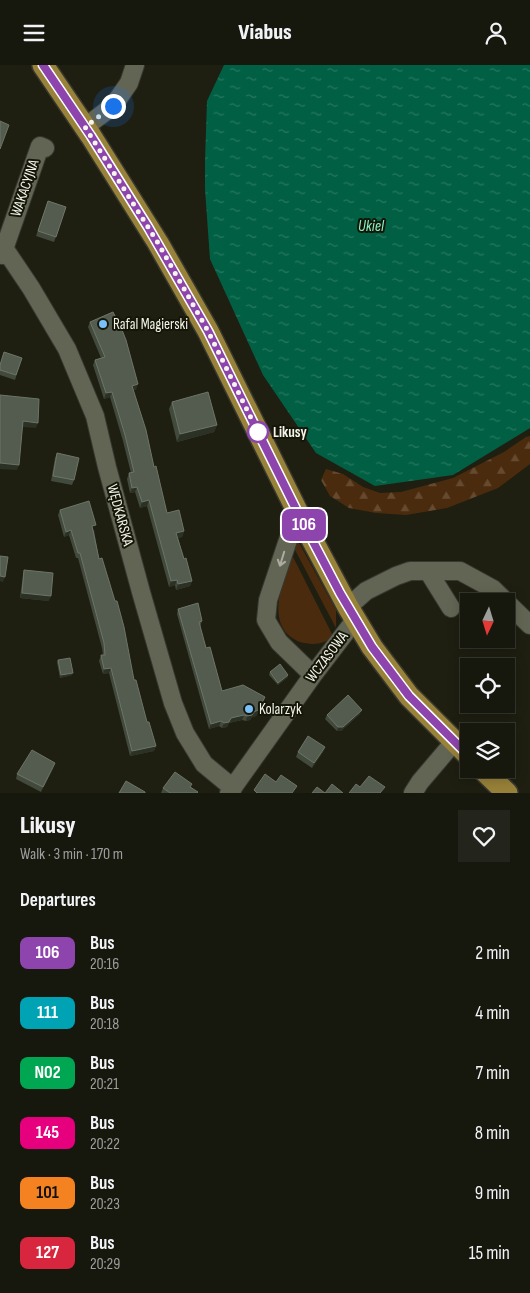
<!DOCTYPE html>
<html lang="en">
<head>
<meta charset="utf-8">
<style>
  body { margin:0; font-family:"Sofia Sans Condensed",sans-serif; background:#23241b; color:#f1f3f6; height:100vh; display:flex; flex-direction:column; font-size:19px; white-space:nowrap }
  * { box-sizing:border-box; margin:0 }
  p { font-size:16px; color:#9e9f9d }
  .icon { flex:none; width:28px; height:28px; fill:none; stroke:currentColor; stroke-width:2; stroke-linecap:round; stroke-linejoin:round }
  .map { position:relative; height:728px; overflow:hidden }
  .panel { display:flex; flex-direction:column; background:#16170d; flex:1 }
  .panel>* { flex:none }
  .badge { padding:0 10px; border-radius:8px; font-size:18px; line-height:32px }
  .needle { width:32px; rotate:184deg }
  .controls { position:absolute; left:460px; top:528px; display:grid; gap:10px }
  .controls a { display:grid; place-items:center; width:55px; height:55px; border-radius:0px; background:#16170d; box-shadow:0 2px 12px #0003,0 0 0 1px #35362e; font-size:25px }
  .you { position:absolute; width:25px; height:25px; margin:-12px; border:4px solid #fff; border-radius:50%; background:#1a73e8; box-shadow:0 0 0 8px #1a73e833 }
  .map>.badge { position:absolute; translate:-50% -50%; box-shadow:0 0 0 2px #fff }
  h2 { padding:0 20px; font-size:19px; line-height:45px }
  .round { display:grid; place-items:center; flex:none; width:52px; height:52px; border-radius:0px; background:#23241b }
  .summary { display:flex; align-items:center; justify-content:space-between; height:85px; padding:0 20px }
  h1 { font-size:24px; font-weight:800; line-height:38px }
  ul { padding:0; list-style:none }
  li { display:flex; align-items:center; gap:15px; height:60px; padding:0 20px }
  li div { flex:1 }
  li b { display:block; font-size:19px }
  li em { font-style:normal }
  li .badge { min-width:55px; font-weight:700; text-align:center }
  header { display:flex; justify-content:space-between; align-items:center; height:65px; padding:0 20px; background:#16170d; font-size:22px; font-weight:800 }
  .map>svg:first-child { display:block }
  .green { fill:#4b2b0d }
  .forest { fill:url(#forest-firs) }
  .water { fill:url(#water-ripples) }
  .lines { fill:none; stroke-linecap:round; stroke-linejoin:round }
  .minor-casing { stroke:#373830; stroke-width:20 }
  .major-casing { stroke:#373830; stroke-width:24 }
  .minor { stroke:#636554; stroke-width:18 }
  .major { stroke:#988138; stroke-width:21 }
  .wall { fill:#414a3d }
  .shaded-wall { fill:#2b3124 }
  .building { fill:#545c50; stroke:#6d7468 }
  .oneway { stroke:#acada0 }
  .line-casing { stroke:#fff; stroke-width:11 }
  .line { stroke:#8e44ad; stroke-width:8 }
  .walk { stroke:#f4f5eb; stroke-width:5; stroke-dasharray:0 9 }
  .poi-dot { fill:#79bff8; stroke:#151608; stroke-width:2 }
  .stop-dot { fill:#fff; stroke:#8e44ad; stroke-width:2.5 }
  .labels { text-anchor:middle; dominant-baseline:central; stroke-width:4; stroke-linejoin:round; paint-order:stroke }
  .street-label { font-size:15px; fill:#f4f5eb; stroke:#151608 }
  .poi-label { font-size:15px; fill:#f4f5eb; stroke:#151608; text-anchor:start }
  .stop-label { font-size:15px; font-weight:bold; fill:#f4f5eb; stroke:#151608; text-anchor:start }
  .water-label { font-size:16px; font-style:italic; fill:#86f3c7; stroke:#151608 }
</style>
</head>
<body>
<header><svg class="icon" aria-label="menu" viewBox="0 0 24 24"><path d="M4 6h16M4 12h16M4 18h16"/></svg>Viabus<svg class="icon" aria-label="person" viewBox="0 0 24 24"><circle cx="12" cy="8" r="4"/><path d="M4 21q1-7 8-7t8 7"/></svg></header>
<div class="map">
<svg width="530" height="728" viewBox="0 0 530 728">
  <defs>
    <pattern id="forest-firs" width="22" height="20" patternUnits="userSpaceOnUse" patternTransform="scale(1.25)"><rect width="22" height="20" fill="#4b2b0d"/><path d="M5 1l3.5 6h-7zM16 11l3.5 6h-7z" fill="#664a30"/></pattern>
    <pattern id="water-ripples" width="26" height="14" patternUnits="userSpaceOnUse" patternTransform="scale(1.25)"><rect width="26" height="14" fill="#016044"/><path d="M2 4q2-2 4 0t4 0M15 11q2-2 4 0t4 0" fill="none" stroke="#27775f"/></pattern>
  </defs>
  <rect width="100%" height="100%" fill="#1e1f11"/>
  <path class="green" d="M296,478h3l37,67v18l-42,-80v-2z
    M292,490l41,81c-2,2 -6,5 -9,6 -7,3 -18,2 -24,0 -37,-15 -17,-61 -8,-87z"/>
  <path class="forest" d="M530,371v28l-32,24 -51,20 -41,7 -30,-2 -27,-5 -19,-12 -9,-16 5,-11 17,5 20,13 17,6 21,-1 52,-14 51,-26 22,-15z"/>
  <path class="water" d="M224,0h306v363l-77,47 -78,11 -59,-33 -53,-78 -53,-116 -5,-70v-27l2,-61z"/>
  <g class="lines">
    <g class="minor-casing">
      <path id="minor" d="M85,62l28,-21 16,-23 6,-18
        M0,177l31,46 36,61 28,67 12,51 34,125 32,111 12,30 19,31 29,24
        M2,190l38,-109 5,2
        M298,448l-11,30 -19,57 -2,20 13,22 34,33
        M428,506l23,37
        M348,542l18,-16 30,-15 14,-5h50l33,18 37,36
        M229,728l84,-118 42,-55
        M413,728l7,-11 34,-40"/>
    </g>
    <g class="major-casing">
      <path id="major" d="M43,0l48,71 67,107 50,88 90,182 50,94 24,40 37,49 60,60
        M482,704l25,24"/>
    </g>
    <use href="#minor" class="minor"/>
    <use href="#major" class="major"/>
  </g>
  <path class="wall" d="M48,136l18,6 -12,35 -18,-6z
    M90,257l46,68h-3l34,123 17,18 -2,6 -4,1 6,21 8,22 -2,5 -14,4 -1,-5 -6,2 -22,-81 -7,2 -5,-16 -5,1 -3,-14 2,-6h2l-8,-32 -13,-44 -6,2 -11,-34 2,-5 6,-2 -13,-31z
    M22,293l-7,22 -15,-5v-11z
    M172,337l45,23 -3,7 -37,10 -8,-33z
    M57,388l17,27 -2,5 -21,-4 4,-23z
    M60,445l34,20 5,29 35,121 13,42 9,24 -2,5 -24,5 -21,-83 -6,1 -4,-13 2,-6h2l-1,-7 -24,-90h-2l-7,-23 -5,2 -6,-22z
    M24,505l25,31 -29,-3 3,-23z
    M178,544l24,12 -2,6 6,21 16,43 43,6 -2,6 -7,13 -4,1 -2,3 -4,1 -4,-1 -13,3 -2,4 -5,1 -3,-2 -10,3 -32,-115z
    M58,595l14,15 -12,3 -3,-16z
    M270,607l18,3v2l-10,8 -9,-10z
    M360,649l-19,17h-4l-12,-12 2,-4z
    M325,682l-2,5 -11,16 -16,-11 2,-5z
    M55,698l-14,29 -25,-13 1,-5z
    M191,722l7,6h-37l2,-5z"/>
  <path class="shaded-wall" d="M138,319l-2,6 -7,1 3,-5z
    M112,327l-2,5 -6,2 2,-6z
    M23,356l15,2 -2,5 -14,-1z
    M217,360l-3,7 -37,10 3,-8z
    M0,398l19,2 -2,5 -17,-1z
    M137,422l-2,5 -5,1 2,-5z
    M149,435l-2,6 -7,2 2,-6z
    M71,465l-2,5 -5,2 2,-5z
    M184,466l-2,6 -8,2 2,-6z
    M0,511l5,1 -2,5 -3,-1z
    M177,515l-2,5 -6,2 2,-6z
    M192,516l-2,5 -14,4 2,-6z
    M22,528l29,3 -2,5 -29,-3z
    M111,603l-2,5 -6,1 1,-5z
    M73,608l-1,2 -12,3 1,-3z
    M288,610v2l-10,8v-2z
    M265,632l-2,6 -7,13 -4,1 -2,3 -4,1 1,-5z
    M362,645l-2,4 -19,17h-4l1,-4z
    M244,650l-2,5 -13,3 -2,4 -5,1 2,-5 7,-5z
    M221,656l-2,5 -10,3 2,-5z
    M156,681l-2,5 -24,5 2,-5z
    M325,682l-2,5 -11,16 2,-5z
    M55,698l-2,6 -12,23 2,-5z"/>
  <path class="building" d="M0,56l9,4 -9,24z
    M48,136l18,6 -10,30 -18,-6z
    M113,247l4,8h1l8,20 12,44 -6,2 14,44 8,37 2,-1 11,47 12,-3 5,21 -8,2 8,26 2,-1 6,23 -14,3 -1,-4 -6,1 -22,-81 -7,2 -5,-15 -5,1 -3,-15 5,-1 -9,-37 -13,-43 -6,1 -11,-33 10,-3 -15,-35z
    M4,287l18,6 -6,17 -16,-5v-5z
    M208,327l9,33 -37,9 -8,-32z
    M0,330l39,4 -1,24 -15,-2 -4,44 -19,-2z
    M57,388l22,5 -5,22 -21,-4z
    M89,436l7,24 -4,1 7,33 3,-1 13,43h2l7,26 10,53h2l11,42h2l7,24 -24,5 -21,-83 -7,1 -3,-14h4l-1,-12 -24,-90h-2l-7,-23 -5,2 -6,-22z
    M0,491l8,1 -3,20 -5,-1z
    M24,505l29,3 -2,23 -29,-3z
    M198,538l4,18 -3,1 7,26 4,-1 12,44 21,-6 22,12 -7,13 -4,2 -2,3 -5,1 -3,-1 -13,3 -2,4 -5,1 -3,-2 -10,3 -33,-115z
    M70,593l3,15 -12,2 -3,-15z
    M280,599l8,11 -10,8 -8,-11z
    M348,630l14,15 -19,17h-5l-11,-12z
    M308,671l17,11 -11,16 -16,-11z
    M32,685l23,13 -12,24 -26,-13z
    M175,707l17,12 -2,3 8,5 -1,1h-27l-7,-5z
    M265,709l11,8 5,-7 16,11 -5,7h-35l-3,-3z
    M369,711l16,11 -5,6h-31l7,-9 4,3z
    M126,716l19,11v1h-26z
    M332,719l11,9h-31l5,-6 8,6z"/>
  <defs><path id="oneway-shaft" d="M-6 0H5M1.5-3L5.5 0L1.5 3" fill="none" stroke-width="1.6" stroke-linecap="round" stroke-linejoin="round" transform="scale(1.25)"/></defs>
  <use class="oneway" href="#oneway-shaft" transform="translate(282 494) rotate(107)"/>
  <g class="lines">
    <g class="line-casing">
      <path id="line" d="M43,0l48,71 57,91 60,104 90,182 42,80 32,54 37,49 60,60"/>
    </g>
    <use href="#line" class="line"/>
    <path class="walk" d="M113,41l-28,21 73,116 50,88 50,101"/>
  </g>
  <g class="poi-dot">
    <circle cx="103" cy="259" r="5"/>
    <circle cx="249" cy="644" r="5"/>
  </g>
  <circle class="stop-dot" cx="258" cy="367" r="10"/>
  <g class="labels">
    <g class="street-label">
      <text transform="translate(25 123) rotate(-71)">WAKACYJNA</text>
      <text transform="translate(120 450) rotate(75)">WĘDKARSKA</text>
      <text transform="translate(327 592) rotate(-53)">WCZASOWA</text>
    </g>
    <g class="poi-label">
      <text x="113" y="259">Rafal Magierski</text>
      <text x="259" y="644">Kolarzyk</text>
    </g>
    <g class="stop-label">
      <text x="273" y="367">Likusy</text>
    </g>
    <g class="water-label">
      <text x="371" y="161">Ukiel</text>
    </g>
  </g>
</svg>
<div class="controls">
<a><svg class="needle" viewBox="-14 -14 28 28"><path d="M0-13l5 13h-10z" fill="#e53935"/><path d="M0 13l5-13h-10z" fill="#9e9f9d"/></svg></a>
<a><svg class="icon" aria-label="locate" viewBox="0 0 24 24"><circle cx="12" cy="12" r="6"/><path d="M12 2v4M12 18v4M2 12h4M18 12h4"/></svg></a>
<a><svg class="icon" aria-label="layers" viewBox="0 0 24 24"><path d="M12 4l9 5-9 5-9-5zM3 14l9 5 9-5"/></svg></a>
</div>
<div class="you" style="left:113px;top:41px"></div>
<b class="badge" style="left:304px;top:460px;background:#8e44ad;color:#fff">106</b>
</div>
<section class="panel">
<div class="summary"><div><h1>Likusy</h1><p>Walk · 3 min · 170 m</p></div><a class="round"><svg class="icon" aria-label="heart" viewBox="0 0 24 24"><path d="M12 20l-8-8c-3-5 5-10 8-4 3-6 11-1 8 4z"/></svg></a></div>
<h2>Departures</h2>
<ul>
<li><span class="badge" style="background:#8e44ad;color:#fff">106</span><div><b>Bus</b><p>20:16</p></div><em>2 min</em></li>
<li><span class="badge" style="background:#00a3b4;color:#fff">111</span><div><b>Bus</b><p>20:18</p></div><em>4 min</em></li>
<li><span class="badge" style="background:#00a651;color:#fff">N02</span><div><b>Bus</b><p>20:21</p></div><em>7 min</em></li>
<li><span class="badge" style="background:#e6007e;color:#fff">145</span><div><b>Bus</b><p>20:22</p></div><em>8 min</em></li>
<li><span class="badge" style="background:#f58220;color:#111">101</span><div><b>Bus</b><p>20:23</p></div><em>9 min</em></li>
<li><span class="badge" style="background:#d7263d;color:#fff">127</span><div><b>Bus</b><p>20:29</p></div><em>15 min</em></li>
</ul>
</section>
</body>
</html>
